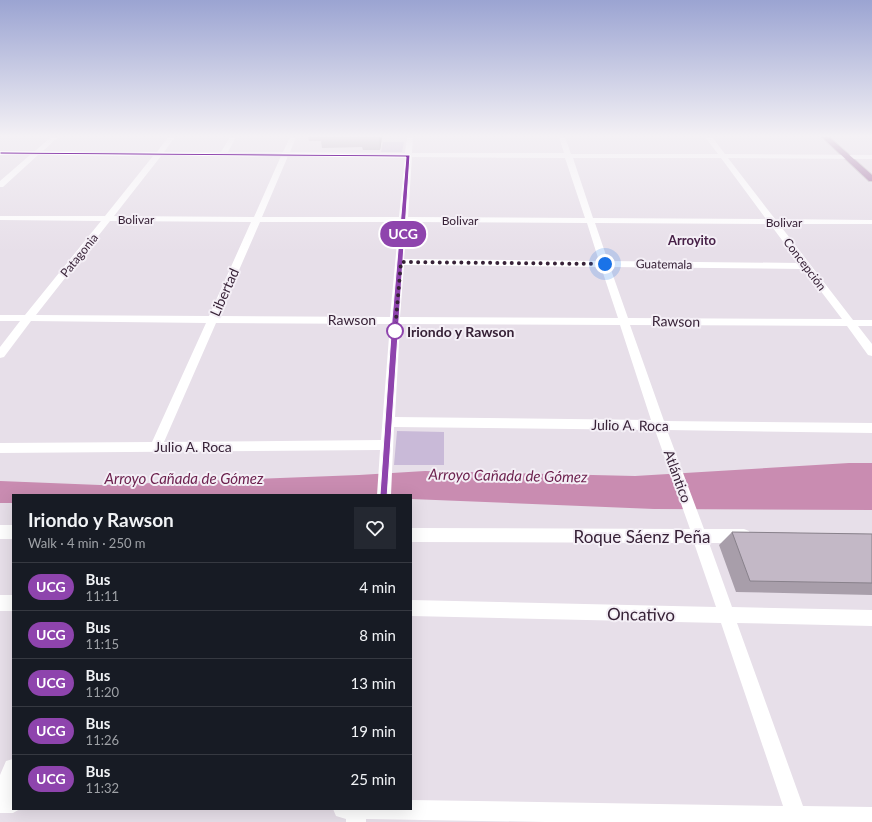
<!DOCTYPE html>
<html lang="en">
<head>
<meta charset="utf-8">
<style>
  body { margin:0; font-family:Lato,sans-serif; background:#242831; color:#f1f3f6; height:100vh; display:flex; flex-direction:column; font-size:15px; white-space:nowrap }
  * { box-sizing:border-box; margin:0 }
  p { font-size:13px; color:#9ea1a6 }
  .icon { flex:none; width:22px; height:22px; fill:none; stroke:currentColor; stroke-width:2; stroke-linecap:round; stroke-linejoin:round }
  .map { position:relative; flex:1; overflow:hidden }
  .panel { position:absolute; left:12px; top:494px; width:400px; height:316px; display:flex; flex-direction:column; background:#171b24; border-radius:0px; box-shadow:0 4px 16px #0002 }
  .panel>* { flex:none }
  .badge { padding:0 8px; border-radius:13px; font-size:14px; line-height:26px }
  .you { position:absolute; width:20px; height:20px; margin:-10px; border:3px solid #fff; border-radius:50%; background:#1a73e8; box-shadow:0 0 0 6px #1a73e833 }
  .map>.badge { position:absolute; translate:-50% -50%; box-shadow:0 0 0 2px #fff }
  .round { display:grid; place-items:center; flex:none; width:42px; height:42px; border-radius:0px; background:#242831 }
  .overview { display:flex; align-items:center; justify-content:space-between; height:68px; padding:0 16px }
  h1 { font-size:19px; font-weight:700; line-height:30px }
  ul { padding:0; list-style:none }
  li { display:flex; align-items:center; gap:12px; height:48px; padding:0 16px; border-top:1px solid #363941 }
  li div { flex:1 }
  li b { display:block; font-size:15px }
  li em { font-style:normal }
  li .badge { min-width:44px; font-weight:700; text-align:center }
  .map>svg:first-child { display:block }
  .green { fill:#c9bad8 }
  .water { fill:#c98cb1 }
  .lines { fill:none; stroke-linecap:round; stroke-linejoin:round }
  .major-casing { stroke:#c3bdc3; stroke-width:2 }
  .minor { fill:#fff; fill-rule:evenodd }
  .major { fill:#99689a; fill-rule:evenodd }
  .wall { fill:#a89eaa }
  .shaded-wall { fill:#88818b }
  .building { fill:#c3b8c6; stroke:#88818b }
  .line { fill:#8e44ad; stroke:#fff }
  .walk { stroke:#372237; stroke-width:4; stroke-dasharray:0 7.2 }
  .stop-dot { fill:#fff; stroke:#8e44ad; stroke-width:2 }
  .labels { text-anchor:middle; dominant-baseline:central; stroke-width:4; stroke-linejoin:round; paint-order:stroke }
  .far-street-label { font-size:12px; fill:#372237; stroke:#f4eff6 }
  .far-neighbourhood-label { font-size:13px; font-weight:bold; fill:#472047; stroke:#f4eff6 }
  .street-label { font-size:14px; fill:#372237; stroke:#f4eff6 }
  .stop-label { font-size:14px; font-weight:bold; fill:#372237; stroke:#f4eff6; text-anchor:start }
  .water-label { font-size:15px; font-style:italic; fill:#6d224f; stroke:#f4eff6 }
  .near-street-label { font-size:17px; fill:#372237; stroke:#f4eff6 }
</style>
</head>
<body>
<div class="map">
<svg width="872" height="822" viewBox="0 0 872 822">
  <rect width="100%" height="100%" fill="#e7dfe9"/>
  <path class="green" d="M383,142h21l-2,10h-21z
    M397,431l47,1v33h-50z"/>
  <path class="water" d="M849,463h23v47l-218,-1 -243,-10v-4h-398v8h-13v-22l100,4 259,-10 66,-4 210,5z"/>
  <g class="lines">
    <g class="major-casing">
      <path id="major" d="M822,137h7l43,38v6h-3z"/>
    </g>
    <path class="minor" d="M51,137h7l-15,14 114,1 11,-15h7l-11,15h57l9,-15h6l-8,15h55l7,-15h6l-6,15 115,1 2,-16h6l-1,16h152l-5,-16h6l6,17h147l-13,-17h7l13,17 147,1v4l-144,-1 47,61 97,1v4h-93l74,96h19v6h-14l14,18v12l-4,-1 -21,-29 -217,-1 34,96 208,2v10l-205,-3 37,99h40l5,2 2,5 -2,5 -5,2h-35l23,64 140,3v16l-135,-3 66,183 69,1v15h-326l-180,-3v3h-20v-3l-10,-3 -3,-7h78v-9l372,6 -62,-183 -310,-7v-16l305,7 -22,-64 -283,-1v-14l279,1 -35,-99 -261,-3 -3,68h-14l3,-45 -380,3v-10l152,-1 54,-119 -175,-2 -27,36 -4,1v-11l20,-26h-20v-6h25l76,-94 -101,-1v-4h105l48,-60 -115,-1 -35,32h-3v-6l30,-26h-30v-4h35zM161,156h120l-27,61 -140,-1zM288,156l117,1 -6,60h-137zM412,157l153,1 20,60 -177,-1zM573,158h148l45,61 -173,-1zM110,221l141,1 -42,94 -173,-1zM260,222h139l-9,95 -171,-1zM407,222l180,1 12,38 -195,-2zM595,223l175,1 29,39 -191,-2zM404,265l197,2 17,51 -218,-1zM610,267l194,2 38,50 -214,-1zM216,323l174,1 -9,116 -217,2zM400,324l220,1 31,95 -256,-3z
      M0,525h13v14h-13z
      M0,595h13v16h-13z
      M13,759v50h7l-7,4h-13v-38l6,-14z"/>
    <use href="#major" class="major"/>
  </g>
  <path class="wall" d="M308,137h74l-2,13h-17l-1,-3 -40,1 -1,-7h-12z
    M732,532l140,2v61l-136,-3 -17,-47z"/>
  <path class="shaded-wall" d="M379,137h3l-2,13z"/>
  <path class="building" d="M732,532l140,2v49l-122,-2z"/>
  <linearGradient id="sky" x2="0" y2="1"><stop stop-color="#9ba4d2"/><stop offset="0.54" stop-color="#f4f1f5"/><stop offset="1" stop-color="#f4f1f5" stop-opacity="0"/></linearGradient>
  <rect width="872" height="252" fill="url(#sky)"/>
  <path class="line" d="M0,152l410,3 -23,343h-6l-1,-3 12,-175 14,-163 -406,-3z"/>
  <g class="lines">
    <path class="walk" d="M395,331l6,-69 204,2"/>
  </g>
  <circle class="stop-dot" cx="395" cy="331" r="8"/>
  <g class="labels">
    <g class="far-street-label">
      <text x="136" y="219">Bolivar</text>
      <text x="460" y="220">Bolivar</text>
      <text x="784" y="222">Bolivar</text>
      <text transform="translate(79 255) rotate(-51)">Patagonia</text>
      <text transform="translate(664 264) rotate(1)">Guatemala</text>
      <text transform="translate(805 264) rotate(53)">Concepción</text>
    </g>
    <g class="far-neighbourhood-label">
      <text x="692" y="240">Arroyito</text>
    </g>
    <g class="street-label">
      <text transform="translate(224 292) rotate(-66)">Libertad</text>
      <text x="352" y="319">Rawson</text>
      <text transform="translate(676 321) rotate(1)">Rawson</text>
      <text transform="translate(630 425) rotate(1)">Julio A. Roca</text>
      <text x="193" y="446">Julio A. Roca</text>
      <text transform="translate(678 476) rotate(70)">Atlántico</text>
    </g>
    <g class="stop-label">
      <text x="407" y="331">Iriondo y Rawson</text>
    </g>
    <g class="water-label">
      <text transform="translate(508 475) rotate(1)">Arroyo Cañada de Gómez</text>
      <text x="184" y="478">Arroyo Cañada de Gómez</text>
    </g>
    <g class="near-street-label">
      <text x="642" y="536">Roque Sáenz Peña</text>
      <text transform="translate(641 614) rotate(1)">Oncativo</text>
    </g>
  </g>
</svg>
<div class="you" style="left:605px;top:264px"></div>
<b class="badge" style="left:403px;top:234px;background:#8e44ad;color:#fff">UCG</b>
<section class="panel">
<div class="overview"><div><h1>Iriondo y Rawson</h1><p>Walk · 4 min · 250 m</p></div><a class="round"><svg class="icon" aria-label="heart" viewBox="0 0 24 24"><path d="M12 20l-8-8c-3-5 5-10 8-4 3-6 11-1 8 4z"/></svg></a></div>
<ul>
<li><span class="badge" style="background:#8e44ad;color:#fff">UCG</span><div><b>Bus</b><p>11:11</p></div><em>4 min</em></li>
<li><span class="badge" style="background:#8e44ad;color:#fff">UCG</span><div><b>Bus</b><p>11:15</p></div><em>8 min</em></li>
<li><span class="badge" style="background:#8e44ad;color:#fff">UCG</span><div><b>Bus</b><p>11:20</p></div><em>13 min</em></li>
<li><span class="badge" style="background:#8e44ad;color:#fff">UCG</span><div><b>Bus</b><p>11:26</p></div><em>19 min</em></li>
<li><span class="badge" style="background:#8e44ad;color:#fff">UCG</span><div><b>Bus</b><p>11:32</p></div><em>25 min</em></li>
</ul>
</section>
</div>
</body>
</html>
